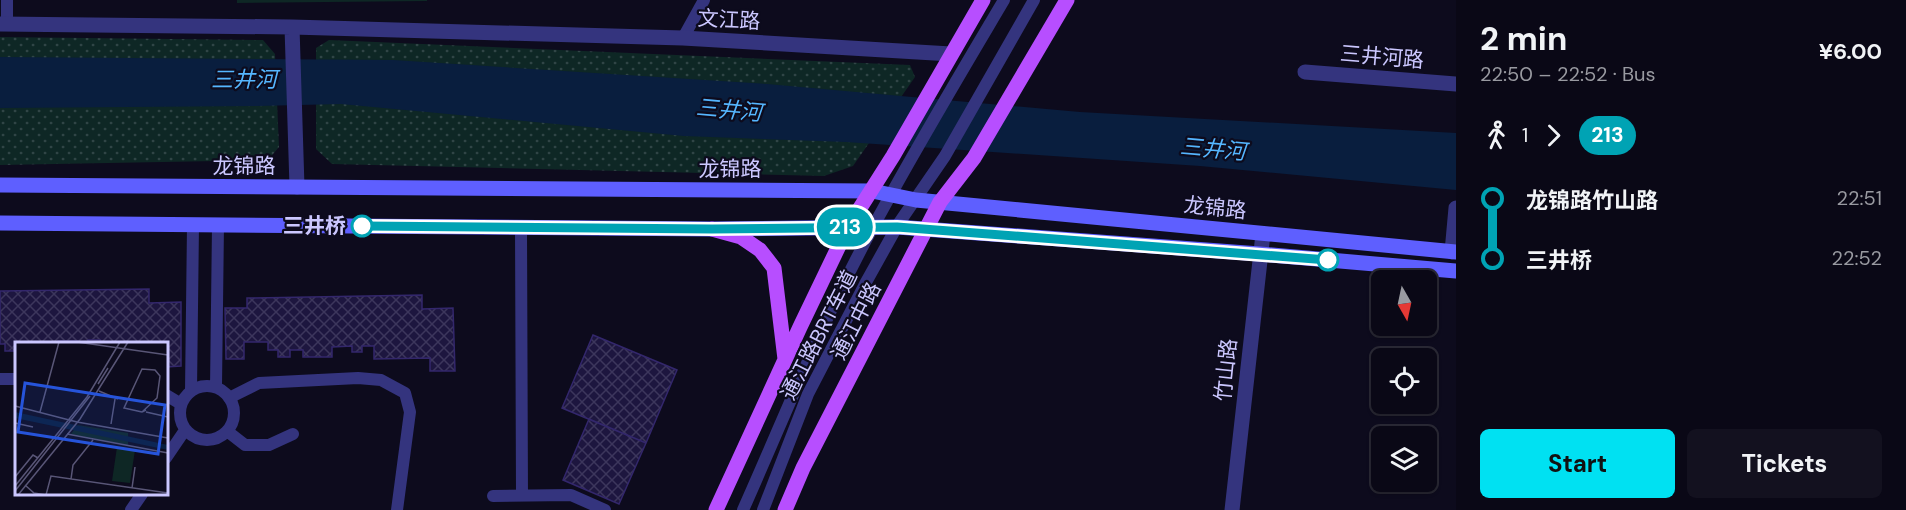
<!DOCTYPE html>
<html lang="en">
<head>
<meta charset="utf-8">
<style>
  body { margin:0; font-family:"DM Sans","Noto Sans SC",sans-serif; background:#13111f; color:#f1f3f6; height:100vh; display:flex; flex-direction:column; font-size:22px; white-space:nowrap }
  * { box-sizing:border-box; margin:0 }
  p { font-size:20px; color:#999aa1 }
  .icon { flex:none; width:33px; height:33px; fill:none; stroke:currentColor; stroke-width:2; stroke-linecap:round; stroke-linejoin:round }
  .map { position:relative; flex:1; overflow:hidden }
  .panel { display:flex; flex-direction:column; background:#0a0816; width:450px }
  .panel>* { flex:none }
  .badge { padding:0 12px; border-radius:20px; font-size:21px; line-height:39px }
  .needle { width:39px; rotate:171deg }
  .tools { position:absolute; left:1371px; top:270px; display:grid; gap:12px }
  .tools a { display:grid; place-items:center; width:66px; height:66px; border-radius:9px; background:#0a0816; box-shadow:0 2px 4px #0004,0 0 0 2px #2a2935; font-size:30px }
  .map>.badge { position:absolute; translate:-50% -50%; box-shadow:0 0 0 3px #fff }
  .legs { display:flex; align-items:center; gap:9px; height:66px; padding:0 24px; font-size:20px }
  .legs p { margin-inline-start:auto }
  .overview { display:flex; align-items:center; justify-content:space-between; height:102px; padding:0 24px }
  h1 { font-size:33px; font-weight:700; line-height:45px }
  .cta { display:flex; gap:12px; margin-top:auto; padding:12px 24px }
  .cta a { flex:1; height:69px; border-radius:9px; background:#00e1f2; color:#111; font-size:24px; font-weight:700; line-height:69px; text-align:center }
  .cta a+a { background:#13111f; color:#f1f3f6 }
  ul { padding:0 24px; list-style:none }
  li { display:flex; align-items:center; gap:21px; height:60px; font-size:22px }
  li i { display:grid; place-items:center; width:9px; height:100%; margin:0 8px; background:currentColor }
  li i::after { content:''; width:15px; height:15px; margin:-8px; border:4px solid; border-radius:50%; background:#0a0816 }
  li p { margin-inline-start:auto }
  li:first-child i { background:linear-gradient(#0000 50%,currentColor 0) }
  li:last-child i { background:linear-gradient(currentColor 50%,#0000 0) }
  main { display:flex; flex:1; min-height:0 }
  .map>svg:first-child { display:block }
  .grass { fill:#0e2725 }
  .park { fill:url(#park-dots) }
  .water { fill:#091e3e }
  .building { fill:url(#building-cross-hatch); stroke:#33276c; stroke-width:1.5 }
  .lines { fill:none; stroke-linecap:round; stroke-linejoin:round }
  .service { stroke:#34347e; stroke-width:12 }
  .minor { stroke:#34347e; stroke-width:15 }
  .secondary { stroke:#5e5fff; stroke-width:15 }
  .primary { stroke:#b74eff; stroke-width:15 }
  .line-1-casing { stroke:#fff; stroke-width:14 }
  .line-1 { stroke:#00a3b4; stroke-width:9 }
  .stop-1-dot { fill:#fff; stroke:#00a3b4; stroke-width:3 }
  .labels { text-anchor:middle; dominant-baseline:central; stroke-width:4.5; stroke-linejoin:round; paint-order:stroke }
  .street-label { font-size:21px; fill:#cbc7ff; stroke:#0d0b1d }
  .stop-label { font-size:21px; font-weight:bold; fill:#cbc7ff; stroke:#0d0b1d; text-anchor:end }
  .water-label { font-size:22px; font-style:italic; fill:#55b6ff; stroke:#0d0b1d }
  .inset-road { fill:none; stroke:#595677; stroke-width:1.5 }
  .view { fill:#2654da; fill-opacity:0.15; stroke:#2654da; stroke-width:3 }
  .inset-edge { fill:none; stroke:#cbc7ff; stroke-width:3 }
</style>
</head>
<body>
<main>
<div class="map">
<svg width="1456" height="510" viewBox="0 0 1456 510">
  <defs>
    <pattern id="park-dots" width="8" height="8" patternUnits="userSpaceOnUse" patternTransform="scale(1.5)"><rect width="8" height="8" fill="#0e2725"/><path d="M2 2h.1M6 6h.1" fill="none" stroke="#304546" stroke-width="1.8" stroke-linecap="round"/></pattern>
    <pattern id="building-cross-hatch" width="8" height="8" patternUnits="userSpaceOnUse" patternTransform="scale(1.5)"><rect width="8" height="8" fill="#1d163f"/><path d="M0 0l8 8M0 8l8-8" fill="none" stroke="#3c365c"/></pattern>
  </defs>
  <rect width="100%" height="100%" fill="#0d0b1d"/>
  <path class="grass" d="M237,0h190v1l-190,2z"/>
  <path class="park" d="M0,37l263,3 12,14 4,93 -11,13 -268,5z
    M329,40l581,25 5,12 -62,89 -29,10 -492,-12 -16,-15v-101z"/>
  <path class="water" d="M0,57l393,3 374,24 313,28 376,21v57l-256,-24 -354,-24 -162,-6 -343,-32 -83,2 -258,2z"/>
  <path class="building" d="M149,289v14l32,-1v64l-15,1v-23h-66v-4h-12v4h-10v-3h-20v3h-42v7h-11v-7h-5v-53z
    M422,295v14l31,-1 2,63h-25v-13l-56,1v-13h-12v6h-10v-6l-20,1v10h-29v-7h-13v7h-12v-7h-10v-8h-24v17h-18l-1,-51h22v-10z
    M593,335l84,35 -31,73 -84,-35z
    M589,419l57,24 -27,61 -56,-24z"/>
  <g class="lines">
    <path class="service" d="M7,24v-24
      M683,38l21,-38
      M521,228l1,267
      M0,379h16
      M180 413a27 27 0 1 1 54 0a27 27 0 1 1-54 0Z
      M216,387l2,-162
      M191,391l2,-166
      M166,395l15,9
      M229,398l30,-15 99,-5 23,2 24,13 5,19 -13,98
      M227,431l18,14h24l24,-11
      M166,458l19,-28
      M493,496l78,-1 34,15
      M131,510l11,-16
      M743,510c42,-94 80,-191 129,-281 42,-78 87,-153 132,-229
      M763,510l45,-116 57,-110 34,-61 46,-67 89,-156"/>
    <path class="minor" d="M0,24l292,3 391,11 268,16
      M292,27l5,160
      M1305,72l151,12
      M1452,252l4,-44
      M1232,510l31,-276"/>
    <path class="secondary" d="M0,185l872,6 44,9 540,52
      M0,223l712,6 185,-2 363,27 196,17"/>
    <path class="primary" d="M712,229l29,8 19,13 14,18 11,91
      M716,510l84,-183 48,-100 45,-71 90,-156
      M785,510l18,-42 137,-266 34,-44 93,-158"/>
  </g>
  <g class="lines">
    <g class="line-1-casing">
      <path id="line-1" d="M362,226l350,3 185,-2 431,33"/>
    </g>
    <use href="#line-1" class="line-1"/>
  </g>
  <g class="stop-1-dot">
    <circle cx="362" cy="226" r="10"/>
    <circle cx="1328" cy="260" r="10"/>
  </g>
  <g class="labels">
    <g class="street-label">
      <text transform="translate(729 20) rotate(3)">文江路</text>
      <text transform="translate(1382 57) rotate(5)">三井河路</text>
      <text x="244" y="166">龙锦路</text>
      <text x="730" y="169">龙锦路</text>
      <text transform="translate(1215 208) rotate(6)">龙锦路</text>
      <text transform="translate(856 321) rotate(-63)">通江中路</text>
      <text transform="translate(819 335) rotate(-63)">通江路BRT车道</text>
      <text transform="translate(1226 370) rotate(-84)">竹山路</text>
    </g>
    <g class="stop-label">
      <text x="346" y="226">三井桥</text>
    </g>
    <g class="water-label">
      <text x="244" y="79">三井河</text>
      <text transform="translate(729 110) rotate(5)">三井河</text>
      <text transform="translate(1213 149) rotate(5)">三井河</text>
    </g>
  </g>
  <g transform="translate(15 342)">
    <rect width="153" height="153" fill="#0d0b1d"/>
    <path d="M102,105l18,3 -5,33 -18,-2z" fill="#0e2725"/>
    <path d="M63,83l50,8v12l-57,-11z" fill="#0e2725"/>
    <path d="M0,70l153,33v5l-153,-32z" fill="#091e3e"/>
    <path class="inset-road" d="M62,0l91,13M83,42l10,-16M84,49l19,8M0,64l62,16 91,16M25,70l19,-70M127,70l-18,-4 18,-39 13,1 5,6 -3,22 -15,14 4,-2M131,70l22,5M0,81l18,4M96,82l4,-25M52,92l101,19M0,135l18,-22 5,3M56,137l2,-14 20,-25M10,143l9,8 12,2 5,-19 117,17M0,144l72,-89 33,-55M117,146l3,-21M0,149l75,-95M3,153l62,-76 48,-77"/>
    <path class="view" d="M10,41l140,22 -7,49 -140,-22z"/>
    <rect width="153" height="153" class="inset-edge"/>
  </g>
</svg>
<div class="tools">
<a><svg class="needle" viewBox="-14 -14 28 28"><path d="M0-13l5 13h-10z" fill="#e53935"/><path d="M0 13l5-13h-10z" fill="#999aa1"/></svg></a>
<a><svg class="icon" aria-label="locate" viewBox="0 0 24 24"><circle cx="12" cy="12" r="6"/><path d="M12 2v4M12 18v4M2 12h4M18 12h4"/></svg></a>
<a><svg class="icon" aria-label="layers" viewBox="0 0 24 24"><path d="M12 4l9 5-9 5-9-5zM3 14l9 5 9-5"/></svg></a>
</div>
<b class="badge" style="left:845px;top:227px;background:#00a3b4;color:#fff">213</b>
</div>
<section class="panel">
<div class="overview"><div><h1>2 min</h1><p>22:50 – 22:52 · Bus</p></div><b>¥6.00</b></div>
<div class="legs"><svg class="icon" aria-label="walk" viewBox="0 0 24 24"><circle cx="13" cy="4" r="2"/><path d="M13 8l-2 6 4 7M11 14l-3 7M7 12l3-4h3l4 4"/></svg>1<svg class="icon" aria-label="forward" viewBox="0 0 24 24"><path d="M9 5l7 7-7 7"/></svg><b class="badge" style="background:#00a3b4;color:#fff">213</b></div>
<ul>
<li><i style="color:#00a3b4"></i><b>龙锦路竹山路</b><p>22:51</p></li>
<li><i style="color:#00a3b4"></i><b>三井桥</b><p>22:52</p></li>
</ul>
<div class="cta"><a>Start</a><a>Tickets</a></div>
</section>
</main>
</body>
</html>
